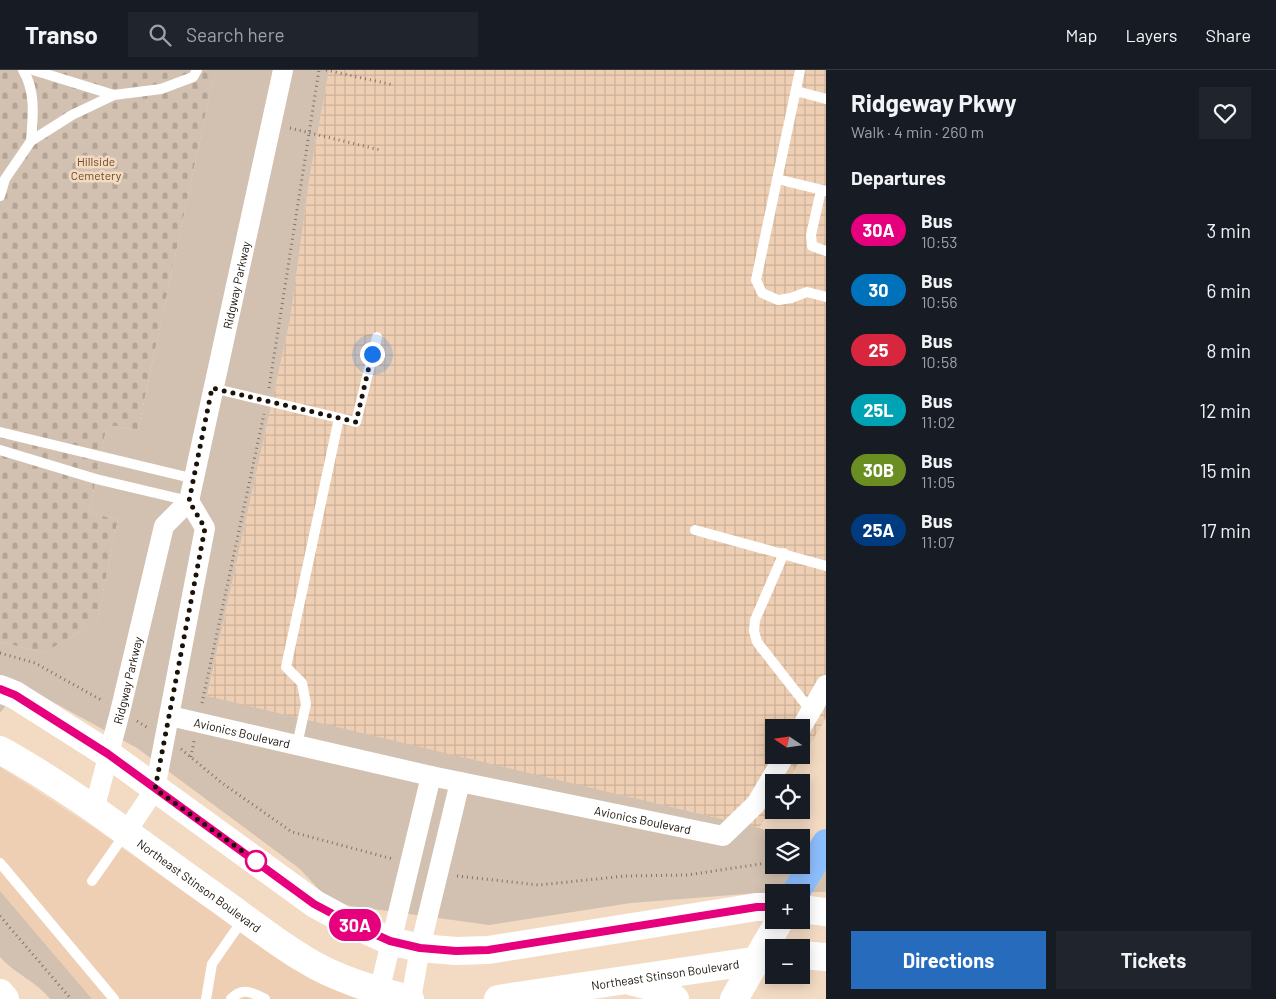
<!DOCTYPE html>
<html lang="en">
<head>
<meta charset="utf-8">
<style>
  body { margin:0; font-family:Barlow,sans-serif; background:#20242c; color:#f1f3f6; height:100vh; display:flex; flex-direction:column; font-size:19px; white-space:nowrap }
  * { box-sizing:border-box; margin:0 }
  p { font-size:16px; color:#9ea1a6 }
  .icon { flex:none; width:28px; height:28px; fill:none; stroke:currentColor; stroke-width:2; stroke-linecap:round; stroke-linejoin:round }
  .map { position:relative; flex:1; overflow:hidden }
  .details { display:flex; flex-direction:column; background:#171b24; width:450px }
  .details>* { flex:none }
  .badge { padding:0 10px; border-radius:16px; font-size:18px; line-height:32px }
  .needle { width:32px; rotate:283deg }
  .tools { position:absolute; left:765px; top:649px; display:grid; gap:10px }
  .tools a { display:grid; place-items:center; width:45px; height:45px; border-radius:0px; background:#171b24; box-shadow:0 2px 12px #0003; font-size:25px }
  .you { position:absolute; width:25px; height:25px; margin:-12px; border:4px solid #fff; border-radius:50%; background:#1a73e8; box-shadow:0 0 0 8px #1a73e833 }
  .map>.badge { position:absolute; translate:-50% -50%; box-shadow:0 0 0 2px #fff }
  h2 { padding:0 25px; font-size:19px; line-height:45px }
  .round { display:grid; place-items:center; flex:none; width:52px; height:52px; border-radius:0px; background:#20242c }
  .headline { display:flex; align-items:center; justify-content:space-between; height:85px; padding:0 25px }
  h1 { font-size:24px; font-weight:700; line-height:38px }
  .cta { display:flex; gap:10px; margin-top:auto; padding:10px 25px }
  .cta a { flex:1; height:58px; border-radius:0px; background:#276bbc; color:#fff; font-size:20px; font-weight:700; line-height:58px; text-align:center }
  .cta a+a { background:#20242c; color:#f1f3f6 }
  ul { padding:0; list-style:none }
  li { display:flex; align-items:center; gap:15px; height:60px; padding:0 25px }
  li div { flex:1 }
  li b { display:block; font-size:19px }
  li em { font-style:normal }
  li .badge { min-width:55px; font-weight:700; text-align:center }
  header { display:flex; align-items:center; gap:30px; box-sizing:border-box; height:70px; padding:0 25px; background:#171b24; border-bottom:1px solid #363941 }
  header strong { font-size:24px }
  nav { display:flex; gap:28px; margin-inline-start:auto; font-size:18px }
  .search { width:350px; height:45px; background:#20242c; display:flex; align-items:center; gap:12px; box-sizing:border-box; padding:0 18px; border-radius:0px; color:#9ea1a6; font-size:19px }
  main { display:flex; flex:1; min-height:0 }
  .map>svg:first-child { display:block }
  .built { fill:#eecfb3 }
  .industrial { fill:url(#industrial-grid); fill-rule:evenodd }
  .cemetery { fill:url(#cemetery-stones) }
  .green { fill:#d2c0b0 }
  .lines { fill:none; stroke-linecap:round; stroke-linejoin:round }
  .path { stroke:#837363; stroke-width:3; stroke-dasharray:1 4; stroke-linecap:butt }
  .service { stroke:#fff; stroke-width:10 }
  .minor { stroke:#fff; stroke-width:20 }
  .secondary { stroke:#fff; stroke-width:28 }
  .motorway { stroke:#8dbefd; stroke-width:28 }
  .line-casing { stroke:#fff; stroke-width:11 }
  .line { stroke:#e6007e; stroke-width:8 }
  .walk { stroke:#1b120a; stroke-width:5; stroke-dasharray:0 9 }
  .stop-dot { fill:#fff; stroke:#e6007e; stroke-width:2.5 }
  .labels { text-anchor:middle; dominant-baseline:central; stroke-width:5; stroke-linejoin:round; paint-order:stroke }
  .park-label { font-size:12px; fill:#704c26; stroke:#f3dac3 }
  .street-label { font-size:12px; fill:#1b120a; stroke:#f3dac3 }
</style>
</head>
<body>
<header>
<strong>Transo</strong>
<div class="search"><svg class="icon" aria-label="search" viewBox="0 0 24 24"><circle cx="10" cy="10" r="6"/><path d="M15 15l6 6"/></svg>Search here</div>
<nav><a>Map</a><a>Layers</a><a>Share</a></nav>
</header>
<main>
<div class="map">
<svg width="826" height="929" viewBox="0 0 826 929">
  <defs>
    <pattern id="industrial-grid" width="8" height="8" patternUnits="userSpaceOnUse" patternTransform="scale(1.25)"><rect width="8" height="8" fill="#eecfb3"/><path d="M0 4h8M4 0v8" fill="none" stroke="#ccb199"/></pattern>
    <pattern id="cemetery-stones" width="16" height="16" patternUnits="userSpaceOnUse" patternTransform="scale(1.25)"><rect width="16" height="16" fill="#d2c0b0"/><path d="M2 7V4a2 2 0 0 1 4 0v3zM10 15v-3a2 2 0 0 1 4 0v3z" fill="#b4a496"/></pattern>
  </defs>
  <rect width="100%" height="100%" fill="#f3dac3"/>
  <path class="built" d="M0,697l94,61 181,129 92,42h-275l-92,-108z"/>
  <path class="industrial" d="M329,0h497v648l-39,64h-13v22l-15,24 -552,-131 83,-377 20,-146zM774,658h27v27h-27z"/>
  <path class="cemetery" d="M0,0h215l-77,360 -31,-5 -18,88 29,6 -21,102 -53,32 -44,-11z"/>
  <path class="green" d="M215,0h114l-19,104 -20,146 -83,376 552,132 26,9 -11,1v27h27v-22l25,7v42l-69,1 -126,10 -142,22 -145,-20 -20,-10 -24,-26 -163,-121 -115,-63 -22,28v-71l44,11 53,-32 21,-102 -29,-6 18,-88 31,5z
    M0,821l92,108h-42c-14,-18 -35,-25 -50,-42z"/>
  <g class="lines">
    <path class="path" d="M326,0l68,15
      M290,58l90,22
      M269,318l50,-318
      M0,583l35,10 68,38
      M202,633l62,-289
      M137,651l11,7
      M181,679l41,34 70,49 101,27
      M191,687l3,-16
      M457,806l82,9 86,-9 62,-1 87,-13
      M0,846l71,83"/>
    <path class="service" d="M23,0c13,21 10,47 8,71
      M33,0l81,25
      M800,0l-44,210 6,13 16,7 13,-2 16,-6 19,5
      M796,21l30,8
      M777,109l49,12
      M821,120l-10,45 1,11 14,5
      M0,126l5,-17 26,-38 41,-26 42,-20 47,-6 32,-12 4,-7
      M212,318l144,34 21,-85
      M0,362l195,47
      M0,380l96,29 93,22
      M695,460l131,36
      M784,483l-29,67 -1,11 3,11 54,69
      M297,675l9,-41 -4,-21 -16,-16 53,-249
      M0,793l114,136
      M92,811l33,-47
      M206,929l6,-35 32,-46
      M231,929c11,-12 21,-7 34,0"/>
    <g class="minor">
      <path id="s1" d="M170,646l261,60 292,60 33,-32 29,-49"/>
      <path d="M801,658l25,-43"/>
      <path id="s2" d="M94,740l26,-98 44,-186 25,-25 94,-431"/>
      <path d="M125,764l30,-45 50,-261 -16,-27"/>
      <path d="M379,922l52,-216"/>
      <path d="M411,929l9,-51 40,-166"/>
    </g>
    <g class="secondary">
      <path d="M0,619l15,6 93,59 207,150 33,18 42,19 30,7 36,3 32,-1 269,-43h17"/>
      <path id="s3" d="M0,680c78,43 147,99 220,150 28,20 55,42 84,59 32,20 70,31 106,40"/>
      <path d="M801,839l25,3"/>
      <path d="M801,885l25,2"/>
      <path d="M633,912l29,7 13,10"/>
      <path d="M0,923l5,6"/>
      <path id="s4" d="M498,929l276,-41"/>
      <path d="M734,929l46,-79"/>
    </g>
    <path class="motorway" d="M796,822l30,-49"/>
  </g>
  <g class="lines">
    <g class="line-casing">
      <path id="line" d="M0,619l15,6 93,59 206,150 34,18 42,19 30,7 36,3 32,-1 269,-43h17"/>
    </g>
    <use href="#line" class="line"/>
    <path class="walk" d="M256,791l-101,-72 50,-261 -16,-27 23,-113 144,34 16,-68"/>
  </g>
  <circle class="stop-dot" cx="256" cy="791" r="10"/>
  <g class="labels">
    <g class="park-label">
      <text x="96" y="91">Hillside<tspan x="96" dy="14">Cemetery</tspan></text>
    </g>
    <g class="street-label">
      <text stroke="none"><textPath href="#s2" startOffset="549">Ridgway Parkway</textPath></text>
      <text stroke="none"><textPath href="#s2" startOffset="134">Ridgway Parkway</textPath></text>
      <text stroke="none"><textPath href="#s1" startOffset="74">Avionics Boulevard</textPath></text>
      <text stroke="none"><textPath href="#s1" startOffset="484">Avionics Boulevard</textPath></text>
      <text stroke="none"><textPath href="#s3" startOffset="241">Northeast Stinson Boulevard</textPath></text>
      <text stroke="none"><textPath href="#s4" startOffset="169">Northeast Stinson Boulevard</textPath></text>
    </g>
  </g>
</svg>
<div class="tools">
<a><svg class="needle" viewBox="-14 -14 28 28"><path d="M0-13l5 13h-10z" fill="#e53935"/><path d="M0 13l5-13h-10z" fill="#9ea1a6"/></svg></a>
<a><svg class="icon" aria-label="locate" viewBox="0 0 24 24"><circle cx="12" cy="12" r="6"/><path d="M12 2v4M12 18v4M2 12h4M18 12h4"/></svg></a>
<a><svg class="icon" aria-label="layers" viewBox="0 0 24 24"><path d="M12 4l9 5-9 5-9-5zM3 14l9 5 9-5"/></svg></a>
<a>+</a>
<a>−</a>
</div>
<div class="you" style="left:372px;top:284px"></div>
<b class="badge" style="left:355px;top:855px;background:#e6007e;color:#fff">30A</b>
</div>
<section class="details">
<div class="headline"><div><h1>Ridgeway Pkwy</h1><p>Walk · 4 min · 260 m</p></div><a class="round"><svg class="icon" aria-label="heart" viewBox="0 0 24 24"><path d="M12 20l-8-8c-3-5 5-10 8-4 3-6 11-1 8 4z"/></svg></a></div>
<h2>Departures</h2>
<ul>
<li><span class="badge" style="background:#e6007e;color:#fff">30A</span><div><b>Bus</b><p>10:53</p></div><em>3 min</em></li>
<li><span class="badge" style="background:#0072bc;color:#fff">30</span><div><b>Bus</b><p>10:56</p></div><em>6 min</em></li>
<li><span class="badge" style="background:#d7263d;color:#fff">25</span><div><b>Bus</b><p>10:58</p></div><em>8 min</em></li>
<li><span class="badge" style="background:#00a3b4;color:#fff">25L</span><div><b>Bus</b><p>11:02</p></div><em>12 min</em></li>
<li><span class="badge" style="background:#6b8e23;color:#fff">30B</span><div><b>Bus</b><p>11:05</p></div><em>15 min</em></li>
<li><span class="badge" style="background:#003b80;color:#fff">25A</span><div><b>Bus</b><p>11:07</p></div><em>17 min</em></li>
</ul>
<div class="cta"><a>Directions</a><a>Tickets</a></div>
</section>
</main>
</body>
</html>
